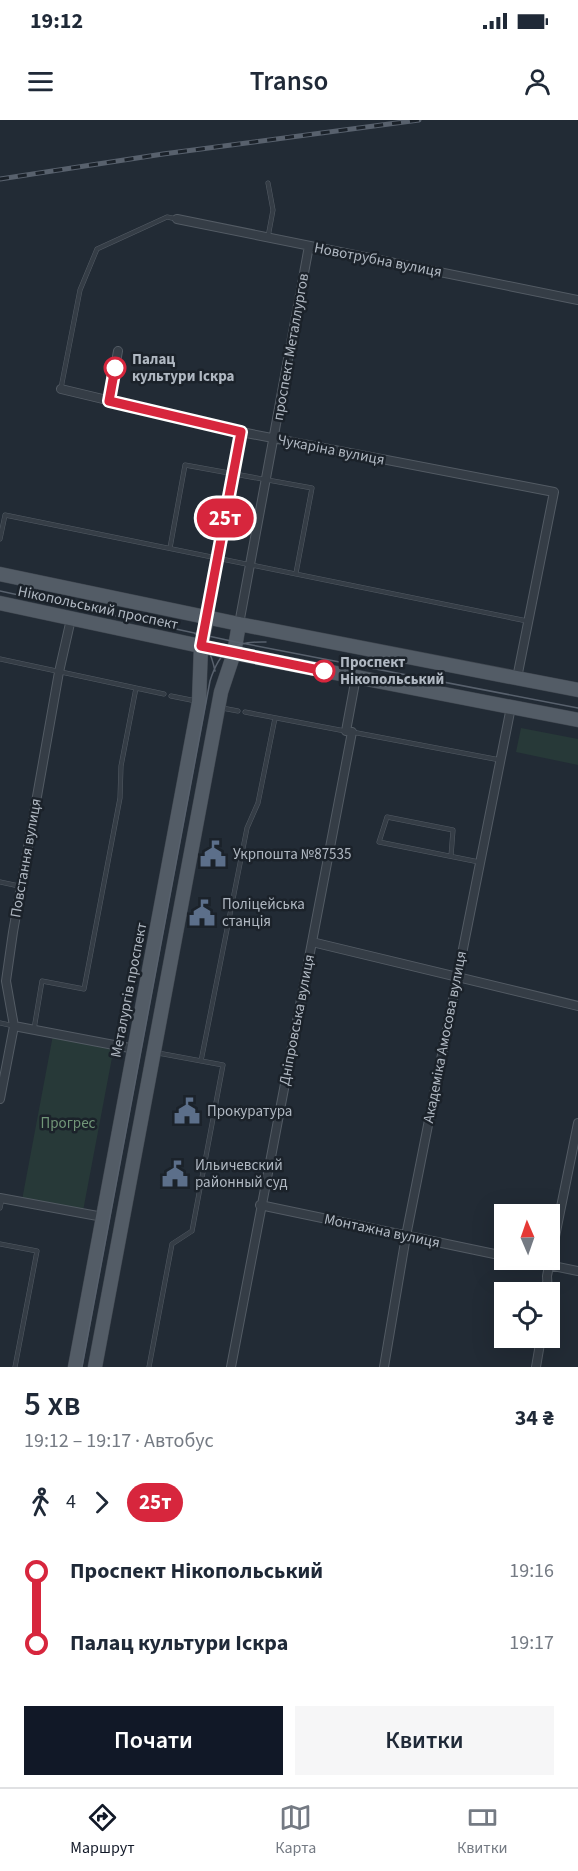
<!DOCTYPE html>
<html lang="uk">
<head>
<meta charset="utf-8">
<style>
  body { margin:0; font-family:"Source Sans 3",sans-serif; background:#f6f6f7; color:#1f2937; height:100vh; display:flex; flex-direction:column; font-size:22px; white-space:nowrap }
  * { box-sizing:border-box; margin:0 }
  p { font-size:20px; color:#747a83 }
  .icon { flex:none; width:33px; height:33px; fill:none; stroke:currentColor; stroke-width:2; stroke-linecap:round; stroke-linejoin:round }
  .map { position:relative; height:1247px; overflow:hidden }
  .details { display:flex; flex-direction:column; background:#fff; flex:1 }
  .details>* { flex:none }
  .badge { padding:0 12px; border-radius:20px; font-size:21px; line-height:39px }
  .needle { width:39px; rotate:358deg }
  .fabs { position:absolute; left:494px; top:1084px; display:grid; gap:12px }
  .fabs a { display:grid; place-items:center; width:66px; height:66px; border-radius:0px; background:#fff; box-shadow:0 6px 24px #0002; font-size:30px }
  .map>.badge { position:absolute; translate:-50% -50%; box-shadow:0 0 0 3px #fff }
  .legs { display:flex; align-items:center; gap:9px; height:66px; padding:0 24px; font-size:20px }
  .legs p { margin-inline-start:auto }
  .head { display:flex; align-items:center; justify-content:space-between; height:102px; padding:0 24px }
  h1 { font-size:33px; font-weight:600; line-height:45px }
  .cta { display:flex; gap:12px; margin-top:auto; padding:12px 24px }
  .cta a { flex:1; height:69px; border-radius:0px; background:#111827; color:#fff; font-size:24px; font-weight:600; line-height:69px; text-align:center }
  .cta a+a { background:#f6f6f7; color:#1f2937 }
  ul { padding:0 24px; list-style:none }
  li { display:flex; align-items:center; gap:21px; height:72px; font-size:22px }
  li i { display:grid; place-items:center; width:9px; height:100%; margin:0 8px; background:currentColor }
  li i::after { content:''; width:15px; height:15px; margin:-8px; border:4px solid; border-radius:50%; background:#fff }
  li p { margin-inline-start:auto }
  li:first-child i { background:linear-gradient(#0000 50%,currentColor 0) }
  li:last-child i { background:linear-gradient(currentColor 50%,#0000 0) }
  .status { display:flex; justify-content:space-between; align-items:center; height:42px; padding:0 30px; background:#fff; direction:ltr }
  .status svg { height:16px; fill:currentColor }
  header { display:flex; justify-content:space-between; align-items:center; height:78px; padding:0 24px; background:#fff; font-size:27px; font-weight:600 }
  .dock { display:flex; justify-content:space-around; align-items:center; height:84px; border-top:2px solid #e0e1e3; background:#fff; font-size:16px; color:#747a83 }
  .dock a { display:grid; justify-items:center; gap:3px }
  .dock .current { color:#111827 }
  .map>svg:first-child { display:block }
  .green { fill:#273938 }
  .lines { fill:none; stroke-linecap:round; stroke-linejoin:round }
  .service-casing { stroke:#535b64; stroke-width:5 }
  .minor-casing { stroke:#535b64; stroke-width:10 }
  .primary-casing { stroke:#3f464f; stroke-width:15 }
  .service { stroke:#353d46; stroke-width:4 }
  .minor { stroke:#353d46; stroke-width:8 }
  .primary { stroke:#535c66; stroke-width:14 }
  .tram { stroke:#58616d; stroke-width:1.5 }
  .rail-casing { stroke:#58616d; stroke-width:5 }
  .rail { stroke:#1b222a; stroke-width:3; stroke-dasharray:9; stroke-linecap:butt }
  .line-1-casing { stroke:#fff; stroke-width:14 }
  .line-1 { stroke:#d7263d; stroke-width:9 }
  .stop-1-dot { fill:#fff; stroke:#d7263d; stroke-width:3 }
  .labels { text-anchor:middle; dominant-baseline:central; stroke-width:5; stroke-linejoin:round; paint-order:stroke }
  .street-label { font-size:15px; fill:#b0b8c2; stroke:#1b222a }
  .stop-label { font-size:15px; font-weight:bold; fill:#b0b8c2; stroke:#1b222a; text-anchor:start }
  .poi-label { font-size:15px; fill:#b0b8c2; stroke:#1b222a; text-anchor:start }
  .park-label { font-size:15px; fill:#719678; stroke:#1b222a }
</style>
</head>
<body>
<div class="status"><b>19:12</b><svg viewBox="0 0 49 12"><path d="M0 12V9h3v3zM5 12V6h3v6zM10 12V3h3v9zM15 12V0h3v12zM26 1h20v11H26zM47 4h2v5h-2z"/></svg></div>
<header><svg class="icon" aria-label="menu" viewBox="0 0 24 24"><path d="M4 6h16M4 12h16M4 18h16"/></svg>Transo<svg class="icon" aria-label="person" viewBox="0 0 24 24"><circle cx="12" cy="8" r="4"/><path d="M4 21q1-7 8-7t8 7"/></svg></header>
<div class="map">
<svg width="578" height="1247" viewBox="0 0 578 1247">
  <rect width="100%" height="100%" fill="#222b35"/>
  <path class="green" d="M521,608l57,11v26l-62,-13z
    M53,915l61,12 -31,164 -61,-11z"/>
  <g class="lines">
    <g class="service-casing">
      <path id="service" d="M268,117l5,-27 -5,-27
        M61,268l19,-98 17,-41 70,-32 10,2
        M0,419l5,-24 522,106
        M170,428l15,-83 127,23 -16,85
        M0,539l164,35
        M171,576l25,5
        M222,588l16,3
        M245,592l100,19
        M352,612l148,28
        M451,736l2,-26 -66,-13 -8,25 100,20
        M0,762l19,4
        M0,903l14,3
        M34,909l8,-48 42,8 36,-191 1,-32 15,-78
        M201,941l46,-233 11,-25 17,-85
        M0,1088l2,-9
        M0,1124l37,7 -22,116
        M539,1173l1,-6 6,-5
        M149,1247l23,-123 20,-13 31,-166 -65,-12"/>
    </g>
    <g class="minor-casing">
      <path id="minor" d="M177,99l401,81
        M61,269l180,43 313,60 -37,186
        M109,281l9,-50
        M207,498l34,-186
        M239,504l70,-378
        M312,822l266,64
        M14,906l121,23
        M0,979l14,-73 -8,-45 7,-49 46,-260 12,-53
        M0,1078l103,19
        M260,1085l244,51
        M524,1140l54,11
        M548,1173l-1,-17 31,-153
        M231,1247l121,-635 -6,-1 10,-54
        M384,1247l22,-131 105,-529
        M536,1247l5,-29"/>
    </g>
    <g class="primary-casing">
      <path id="primary" d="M0,454l239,50 339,66
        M0,483l233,50 345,67
        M75,1247l124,-665 2,-56 6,-28
        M95,1247l126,-675 13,-39 5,-29"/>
    </g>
    <use href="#service" class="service"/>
    <use href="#minor" class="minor"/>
    <use href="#primary" class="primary"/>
    <path class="tram" d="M0,471l236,51 342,66
      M194,513c12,8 18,23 21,38
      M82,1247l128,-686c10,-32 23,-40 56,-39"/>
    <g class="rail-casing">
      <path id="rail" d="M0,59l163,-25 256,-34"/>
    </g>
    <use href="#rail" class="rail"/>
  </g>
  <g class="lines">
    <g class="line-1-casing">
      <path id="line-1" d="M115,248l-6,33 132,31 -40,214 123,25"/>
    </g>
    <use href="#line-1" class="line-1"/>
  </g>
  <defs>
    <g id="civic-bare" transform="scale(2.07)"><path d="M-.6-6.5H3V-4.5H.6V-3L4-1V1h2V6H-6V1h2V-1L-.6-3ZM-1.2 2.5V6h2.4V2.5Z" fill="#5c6f8a" stroke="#1b222a" stroke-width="2.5" paint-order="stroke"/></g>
  </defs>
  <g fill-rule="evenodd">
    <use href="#civic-bare" x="213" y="734"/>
    <use href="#civic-bare" x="202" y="793"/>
    <use href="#civic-bare" x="187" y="991"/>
    <use href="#civic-bare" x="175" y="1054"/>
  </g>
  <g class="stop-1-dot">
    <circle cx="115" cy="248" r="10"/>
    <circle cx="324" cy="551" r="10"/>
  </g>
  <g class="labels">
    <g class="street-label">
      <text transform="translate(378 140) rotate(11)">Новотрубна вулиця</text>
      <text transform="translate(291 227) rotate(-80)">проспект Металлургов</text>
      <text transform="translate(331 330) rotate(11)">Чукаріна вулиця</text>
      <text transform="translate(98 488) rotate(12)">Нікопольський проспект</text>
      <text transform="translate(26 738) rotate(-80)">Повстання вулиця</text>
      <text transform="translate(129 870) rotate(-79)">Металургів проспект</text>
      <text transform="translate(297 900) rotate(-79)">Дніпровська вулиця</text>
      <text transform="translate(445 917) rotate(-79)">Академіка Амосова вулиця</text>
      <text transform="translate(382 1111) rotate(12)">Монтажна вулиця</text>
    </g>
    <g class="stop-label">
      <text x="132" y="239">Палац<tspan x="132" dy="17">культури Іскра</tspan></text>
      <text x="340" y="542">Проспект<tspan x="340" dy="17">Нікопольський</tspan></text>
    </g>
    <g class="poi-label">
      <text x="233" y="734">Укрпошта №87535</text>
      <text x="222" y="784">Поліцейська<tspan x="222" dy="17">станція</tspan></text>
      <text x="207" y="991">Прокуратура</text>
      <text x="195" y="1045">Ильичевский<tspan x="195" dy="17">районный суд</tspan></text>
    </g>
    <g class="park-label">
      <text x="68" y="1003">Прогрес</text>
    </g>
  </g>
</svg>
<div class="fabs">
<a><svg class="needle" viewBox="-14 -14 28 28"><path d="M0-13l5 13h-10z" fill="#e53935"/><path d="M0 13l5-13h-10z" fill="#747a83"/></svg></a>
<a><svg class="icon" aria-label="locate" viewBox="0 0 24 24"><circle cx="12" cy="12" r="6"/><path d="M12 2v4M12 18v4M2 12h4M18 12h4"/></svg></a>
</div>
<b class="badge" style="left:225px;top:398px;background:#d7263d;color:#fff">25т</b>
</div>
<section class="details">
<div class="head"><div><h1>5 хв</h1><p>19:12 – 19:17 · Автобус</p></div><b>34 ₴</b></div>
<div class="legs"><svg class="icon" aria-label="walk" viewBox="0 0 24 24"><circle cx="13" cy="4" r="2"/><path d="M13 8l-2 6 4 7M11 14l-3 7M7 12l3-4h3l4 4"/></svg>4<svg class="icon" aria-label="forward" viewBox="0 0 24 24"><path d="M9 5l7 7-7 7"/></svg><b class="badge" style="background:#d7263d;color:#fff">25т</b></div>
<ul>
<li><i style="color:#d7263d"></i><b>Проспект Нікопольський</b><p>19:16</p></li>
<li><i style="color:#d7263d"></i><b>Палац культури Іскра</b><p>19:17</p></li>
</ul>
<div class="cta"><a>Почати</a><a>Квитки</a></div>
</section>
<nav class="dock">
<a class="current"><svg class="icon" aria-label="directions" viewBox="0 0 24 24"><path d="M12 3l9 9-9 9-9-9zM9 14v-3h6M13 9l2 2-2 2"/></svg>Маршрут</a>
<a><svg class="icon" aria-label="map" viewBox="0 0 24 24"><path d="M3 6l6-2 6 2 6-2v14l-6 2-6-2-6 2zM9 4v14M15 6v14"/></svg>Карта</a>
<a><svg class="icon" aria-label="tickets" viewBox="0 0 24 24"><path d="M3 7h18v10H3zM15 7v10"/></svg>Квитки</a>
</nav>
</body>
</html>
